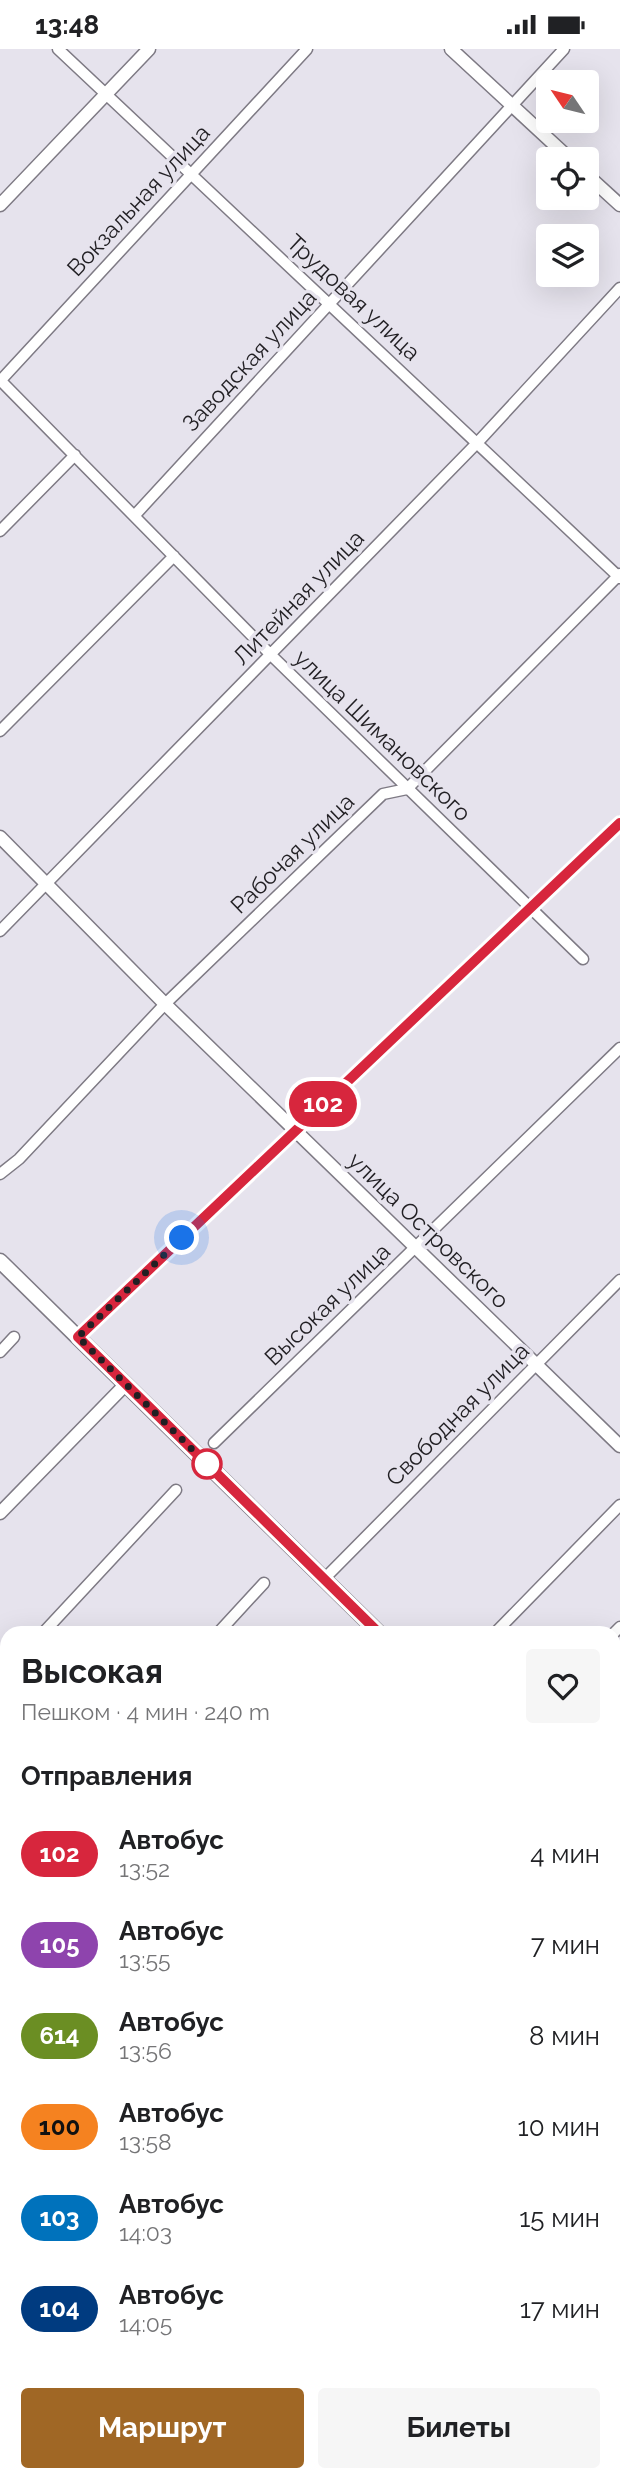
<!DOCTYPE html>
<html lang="ru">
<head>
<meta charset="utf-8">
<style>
  body { margin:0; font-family:Raleway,sans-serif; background:#f6f6f6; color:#202124; height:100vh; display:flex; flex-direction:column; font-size:26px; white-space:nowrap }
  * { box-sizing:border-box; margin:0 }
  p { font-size:23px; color:#757577 }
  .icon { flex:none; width:38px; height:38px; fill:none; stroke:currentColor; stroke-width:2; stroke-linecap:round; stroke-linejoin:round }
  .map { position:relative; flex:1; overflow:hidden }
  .panel { position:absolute; left:0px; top:1577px; width:621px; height:856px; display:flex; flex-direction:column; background:#fff; border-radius:21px 21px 0 0; box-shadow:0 7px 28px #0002 }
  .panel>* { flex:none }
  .badge { padding:0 14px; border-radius:23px; font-size:24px; line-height:46px }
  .needle { width:46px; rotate:305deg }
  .tools { position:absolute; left:536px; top:21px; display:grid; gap:14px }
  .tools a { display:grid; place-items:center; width:63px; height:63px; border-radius:7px; background:#fff; box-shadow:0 7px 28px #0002; font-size:35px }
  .you { position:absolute; width:35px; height:35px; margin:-18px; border:5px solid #fff; border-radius:50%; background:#1a73e8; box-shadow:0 0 0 10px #1a73e833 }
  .map>.badge { position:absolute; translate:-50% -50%; box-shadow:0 0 0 4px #fff }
  h2 { padding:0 21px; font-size:26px; line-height:63px }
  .round { display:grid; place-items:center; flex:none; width:74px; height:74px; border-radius:7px; background:#f6f6f6 }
  .headline { display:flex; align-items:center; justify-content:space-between; height:119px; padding:0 21px }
  h1 { font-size:33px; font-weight:700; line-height:52px }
  .primary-button { display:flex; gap:14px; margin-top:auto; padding:14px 21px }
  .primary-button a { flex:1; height:80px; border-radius:7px; background:#a06725; color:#fff; font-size:28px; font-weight:700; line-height:80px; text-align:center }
  .primary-button a+a { background:#f6f6f6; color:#202124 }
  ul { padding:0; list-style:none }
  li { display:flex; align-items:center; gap:21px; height:91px; padding:0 21px }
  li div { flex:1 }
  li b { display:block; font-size:26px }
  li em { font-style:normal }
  li .badge { min-width:77px; font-weight:700; text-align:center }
  .status { display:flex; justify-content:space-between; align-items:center; height:49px; padding:0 35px; background:#fff; direction:ltr }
  .status svg { height:19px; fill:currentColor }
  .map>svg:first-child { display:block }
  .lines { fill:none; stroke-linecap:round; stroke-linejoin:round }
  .stream { stroke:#75b1b9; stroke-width:2.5 }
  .minor-casing { stroke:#7e7a84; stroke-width:13 }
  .tertiary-casing { stroke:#7e7a84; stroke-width:15 }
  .secondary-casing { stroke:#7e7a84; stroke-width:17 }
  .minor { stroke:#fff; stroke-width:10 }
  .tertiary { stroke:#fff; stroke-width:12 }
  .secondary { stroke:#fff; stroke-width:14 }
  .line-casing { stroke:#fff; stroke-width:16 }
  .line { stroke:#d7263d; stroke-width:10 }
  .walk { stroke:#211f23; stroke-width:7; stroke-dasharray:0 12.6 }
  .stop-dot { fill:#fff; stroke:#d7263d; stroke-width:3.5 }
  .labels { text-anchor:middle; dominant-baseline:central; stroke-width:7; stroke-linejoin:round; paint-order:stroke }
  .street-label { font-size:23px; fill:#211f23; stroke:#e6e3ed }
</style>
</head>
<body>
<div class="status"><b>13:48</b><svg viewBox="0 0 49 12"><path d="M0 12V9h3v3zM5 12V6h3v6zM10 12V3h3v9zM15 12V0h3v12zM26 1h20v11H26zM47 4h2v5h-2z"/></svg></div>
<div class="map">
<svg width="620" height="2432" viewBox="0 0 620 2432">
  <rect width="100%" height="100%" fill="#e6e3ed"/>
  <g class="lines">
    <path class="stream" d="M614,2070l6,-5"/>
    <g class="minor-casing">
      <path id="minor" d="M58,0l562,529
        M0,331l271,275 312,304
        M0,332l307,-332
        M135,466l429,-466
        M0,482l75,-76
        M0,682l174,-175
        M0,882l478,-489 142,-154
        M0,1125l19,-15 146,-155 218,-210 24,-5 213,-215
        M0,1303l14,-15
        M214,1394l406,-395
        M324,1530l296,-299
        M43,1584l133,-143
        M218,1584l46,-50
        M495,1584l125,-128
        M614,1584l6,-6
        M0,1630l7,-8
        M0,1643l7,7
        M0,1816l7,-7
        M0,2006l7,-7
        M0,2188l7,-7
        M614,2241l6,5"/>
    </g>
    <g class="tertiary-casing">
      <path id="tertiary" d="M451,0l119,110
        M586,125l34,31
        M0,156l149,-156
        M0,788l165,167 455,442
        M78,1288l542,-514
        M0,1464l126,-129
        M614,2028l6,-6
        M0,2086l7,7
        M614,2093l6,-5
        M0,2364l7,-8
        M352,2426l7,6
        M279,2432l6,-6"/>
    </g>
    <g class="secondary-casing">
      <path id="secondary" d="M0,1212l379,372
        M614,1814l6,6"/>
    </g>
    <use href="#minor" class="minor"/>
    <use href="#tertiary" class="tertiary"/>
    <use href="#secondary" class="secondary"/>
  </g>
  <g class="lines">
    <g class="line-casing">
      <path id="line" d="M379,1584l-301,-296 542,-514"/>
    </g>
    <use href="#line" class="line"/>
    <path class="walk" d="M182,1189l-104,99 129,127"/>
  </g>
  <circle class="stop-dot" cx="207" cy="1415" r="14"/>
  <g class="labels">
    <g class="street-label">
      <text transform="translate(138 151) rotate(-47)">Вокзальная улица</text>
      <text transform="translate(354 248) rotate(43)">Трудовая улица</text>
      <text transform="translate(249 311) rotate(-47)">Заводская улица</text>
      <text transform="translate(298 548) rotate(-46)">Литейная улица</text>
      <text transform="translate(383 686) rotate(44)">улица Шимановского</text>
      <text transform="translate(292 804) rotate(-44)">Рабочая улица</text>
      <text transform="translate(429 1181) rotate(44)">улица Островского</text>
      <text transform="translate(327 1255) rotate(-44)">Высокая улица</text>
      <text transform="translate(457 1365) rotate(-45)">Свободная улица</text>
    </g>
  </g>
</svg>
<div class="tools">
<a><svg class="needle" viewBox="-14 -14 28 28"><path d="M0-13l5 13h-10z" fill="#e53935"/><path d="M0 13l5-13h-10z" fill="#757577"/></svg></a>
<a><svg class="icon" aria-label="locate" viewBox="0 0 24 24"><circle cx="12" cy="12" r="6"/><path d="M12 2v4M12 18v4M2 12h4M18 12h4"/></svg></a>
<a><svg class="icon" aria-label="layers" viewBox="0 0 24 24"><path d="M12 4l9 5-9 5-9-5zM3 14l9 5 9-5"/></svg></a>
</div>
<div class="you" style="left:182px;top:1189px"></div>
<b class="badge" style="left:323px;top:1055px;background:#d7263d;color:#fff">102</b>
<section class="panel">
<div class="headline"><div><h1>Высокая</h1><p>Пешком · 4 мин · 240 m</p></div><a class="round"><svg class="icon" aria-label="heart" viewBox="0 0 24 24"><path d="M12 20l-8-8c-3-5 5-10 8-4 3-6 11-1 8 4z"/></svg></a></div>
<h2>Отправления</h2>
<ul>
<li><span class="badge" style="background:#d7263d;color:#fff">102</span><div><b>Автобус</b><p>13:52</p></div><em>4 мин</em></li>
<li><span class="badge" style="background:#8e44ad;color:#fff">105</span><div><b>Автобус</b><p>13:55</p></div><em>7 мин</em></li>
<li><span class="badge" style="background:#6b8e23;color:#fff">614</span><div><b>Автобус</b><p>13:56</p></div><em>8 мин</em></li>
<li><span class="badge" style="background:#f58220;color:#111">100</span><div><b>Автобус</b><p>13:58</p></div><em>10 мин</em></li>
<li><span class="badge" style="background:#0072bc;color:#fff">103</span><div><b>Автобус</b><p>14:03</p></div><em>15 мин</em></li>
<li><span class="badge" style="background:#003b80;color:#fff">104</span><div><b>Автобус</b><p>14:05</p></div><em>17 мин</em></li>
</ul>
<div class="primary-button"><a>Маршрут</a><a>Билеты</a></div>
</section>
</div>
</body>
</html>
